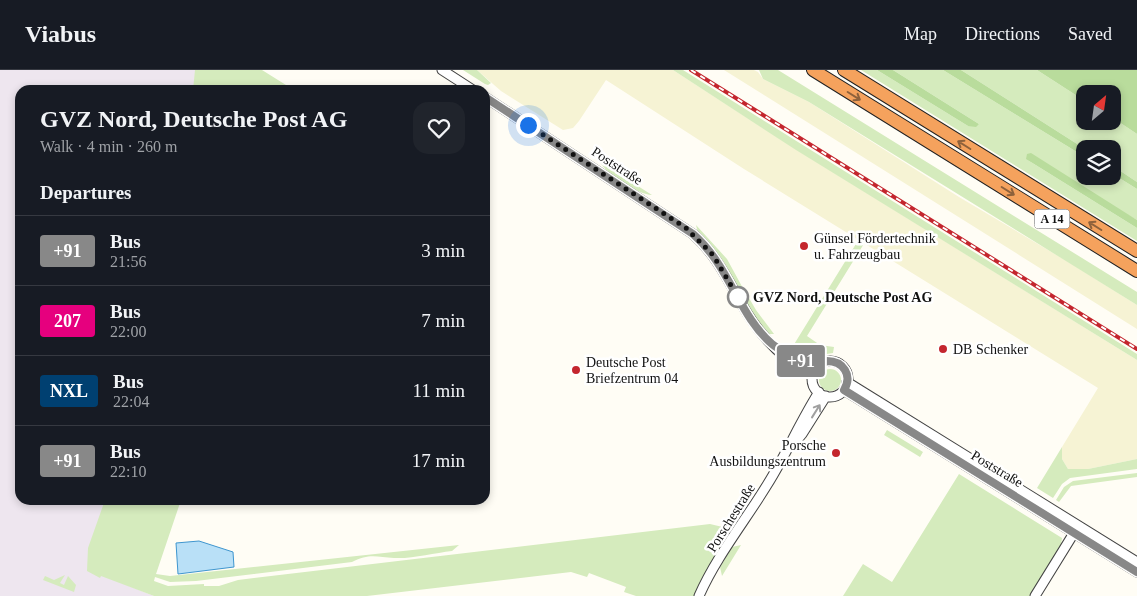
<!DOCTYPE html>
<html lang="en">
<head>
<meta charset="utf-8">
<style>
  body { margin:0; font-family:"Times New Roman",serif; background:#20242c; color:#f1f3f6; height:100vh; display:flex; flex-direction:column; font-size:19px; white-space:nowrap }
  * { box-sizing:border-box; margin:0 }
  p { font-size:16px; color:#9ea1a6 }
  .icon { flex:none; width:28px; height:28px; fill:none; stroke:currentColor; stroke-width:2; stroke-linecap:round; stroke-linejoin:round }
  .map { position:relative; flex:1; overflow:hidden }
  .side { position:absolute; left:15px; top:15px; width:475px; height:420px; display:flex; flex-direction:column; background:#171b24; border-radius:15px; box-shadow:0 2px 8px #0003 }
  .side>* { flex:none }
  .badge { padding:0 10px; border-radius:4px; font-size:18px; line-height:32px }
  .needle { width:32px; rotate:29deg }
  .buttons { position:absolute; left:1076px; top:15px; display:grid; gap:10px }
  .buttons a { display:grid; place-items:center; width:45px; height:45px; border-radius:10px; background:#171b24; box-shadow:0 2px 8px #0003; font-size:25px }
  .you { position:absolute; width:25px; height:25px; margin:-12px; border:4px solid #fff; border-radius:50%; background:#1a73e8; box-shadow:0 0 0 8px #1a73e833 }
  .map>.badge { position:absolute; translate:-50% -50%; box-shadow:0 0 0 2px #fff }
  h2 { padding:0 25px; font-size:19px; line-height:45px }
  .round { display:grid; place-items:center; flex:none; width:52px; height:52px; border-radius:15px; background:#20242c }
  .summary { display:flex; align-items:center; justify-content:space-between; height:85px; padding:0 25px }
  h1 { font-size:24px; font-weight:700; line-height:38px }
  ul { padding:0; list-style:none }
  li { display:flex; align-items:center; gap:15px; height:70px; padding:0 25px; border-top:1px solid #363941 }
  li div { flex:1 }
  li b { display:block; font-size:19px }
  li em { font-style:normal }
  li .badge { min-width:55px; font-weight:700; text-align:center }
  header { display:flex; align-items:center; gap:30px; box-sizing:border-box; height:70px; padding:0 25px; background:#171b24; border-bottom:1px solid #363941 }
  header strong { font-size:24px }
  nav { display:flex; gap:28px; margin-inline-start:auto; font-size:18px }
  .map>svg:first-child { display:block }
  .industrial { fill:#eee6ef }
  .farmland { fill:#f6f3d4 }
  .green { fill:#d5ebbd }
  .forest { fill:#b9dc9c }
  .water { fill:#b9e0f7; stroke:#3f96cf }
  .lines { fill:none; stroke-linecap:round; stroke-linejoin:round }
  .minor-casing { stroke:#444; stroke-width:11 }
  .highway-casing { stroke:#222; stroke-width:14 }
  .minor { stroke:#fff; stroke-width:9 }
  .highway { stroke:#f5a25d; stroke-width:12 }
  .rail-casing { stroke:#c4262e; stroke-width:4 }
  .rail { stroke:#fff; stroke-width:2; stroke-dasharray:5.5; stroke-linecap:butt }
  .oneway { stroke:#8e613b }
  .oneway2 { stroke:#a0a0a0 }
  .line-casing { stroke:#fff; stroke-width:11 }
  .line { stroke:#888; stroke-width:8 }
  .walk { stroke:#111; stroke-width:5; stroke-dasharray:0 9 }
  .poi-dot { fill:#c4262e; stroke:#fff; stroke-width:2 }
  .stop-dot { fill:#fff; stroke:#888; stroke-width:2.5 }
  .labels { text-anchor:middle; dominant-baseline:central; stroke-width:5; stroke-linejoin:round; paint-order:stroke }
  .shield { fill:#fff; stroke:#585858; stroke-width:1 }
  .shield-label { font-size:12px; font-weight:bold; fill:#111 }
  .street-label { font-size:14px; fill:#111; stroke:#fff }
  .poi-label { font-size:14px; fill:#111; stroke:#fff; text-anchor:start }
  .stop-label { font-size:14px; font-weight:bold; fill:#111; stroke:#fff; text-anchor:start }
</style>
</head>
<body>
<header>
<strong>Viabus</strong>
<nav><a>Map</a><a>Directions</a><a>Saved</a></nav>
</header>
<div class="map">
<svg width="1137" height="526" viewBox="0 0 1137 526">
  <rect width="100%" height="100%" fill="#fffdf5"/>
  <path class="industrial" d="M0,0h208l1,20h-189v410h130l-31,82 35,14h-154z"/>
  <path class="farmland" d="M477,0h196l124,80 340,210v99l-49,10h-20l-6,-10v-12l36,-59 -354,-219 -138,-89 -27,41 -6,7 -10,2 -62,-39z
    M724,0h30l4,2 5,7 46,23 150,95 111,66 67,42v24z"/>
  <path class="green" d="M195,0h67l32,20h-101z
    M463,0h14l14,13 -3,2 -3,-1z
    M673,0h10l454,284v6l-341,-210z
    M759,0h19l359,222v13l-328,-203 -46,-23z
    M861,0h16l91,56 11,-2 -86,-54h50l142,87v19h27l1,-2 24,15v31l-111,-61 111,69v13z
    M961,0h76l48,31v20h27l1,-3 24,16v48l-24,-16 -1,-17h-27z
    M600,92l52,33c-13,0 -46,-21 -52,-33z
    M696,155l31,34 18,33 -4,2 -18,-33 -25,-28z
    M859,169l6,3 -58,94 13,9 14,2 -1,6 -24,4 -16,-11z
    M746,223l10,17 18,24h-5l-19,-23 -8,-16z
    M819 310a11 11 0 1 1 22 0a11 11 0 1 1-22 0Z
    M887,360l36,22 -3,5 -36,-22z
    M1062,377v12l6,10h20l49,-10v10l-67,9 -8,6 -9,14 -16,-10z
    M1137,403v4l-66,9 -12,16 -3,-2 8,-13 9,-6z
    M959,404l103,64 -1,8 -30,50h-188l20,-32 29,18z
    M105,430h76l-25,74 14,2 289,-31 -7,6c-18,2 -40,8 -58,7 -17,-1 -25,-5 -42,4l-156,19 -26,1 -15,-5 -1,4 14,5 36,-2v2h15l19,-6 472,-56 21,5v5l-37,62h-58l-12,-4 2,-5 -37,-14 -2,4 -16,-5 -204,24h-213l-53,-20 -1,2 -13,-7 1,-23z
    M741,475l-19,31 -2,-9 12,-20z
    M65,505l-5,8 4,2 4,-9 8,9 -2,7 -31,-12 2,-4 9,4z"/>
  <path class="forest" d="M877,0h16l86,54 -3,3 -8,-1z
    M943,0h18l124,79v8z
    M1037,0h100v64l-24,-16 -1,-24h-27v7z
    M1031,83l106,67v8l-111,-69 1,-5z
    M1113,96l24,16v7l-24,-15z"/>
  <path class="water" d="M199,471l34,11 1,15 -56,7 -2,-31z"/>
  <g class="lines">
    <g class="minor-casing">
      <path id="minor" d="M442,0l31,20
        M485,27l208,137c25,22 37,51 54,79 16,26 39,48 66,63
        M783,281l33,17
        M812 309a18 18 0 1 1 36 0a18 18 0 1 1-36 0Z
        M847,312l290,180
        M844,320l293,182
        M792,376l10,-12 24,-38
        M699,526c17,-39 46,-75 68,-111 19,-30 33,-63 52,-93
        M1035,526l42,-68"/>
    </g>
    <g class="highway-casing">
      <path id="highway" d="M813,0l324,201
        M844,0l293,181"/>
    </g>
    <use href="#minor" class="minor"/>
    <use href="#highway" class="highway"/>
    <g class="rail-casing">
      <path id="rail" d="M691,0l446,279"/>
    </g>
    <use href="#rail" class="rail"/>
  </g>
  <defs><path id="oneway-shaft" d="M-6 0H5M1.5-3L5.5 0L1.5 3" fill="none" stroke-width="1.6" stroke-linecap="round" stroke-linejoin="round" transform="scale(1.25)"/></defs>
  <g class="oneway">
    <use href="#oneway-shaft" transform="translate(854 26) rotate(32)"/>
    <use href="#oneway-shaft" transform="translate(964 75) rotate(-148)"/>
    <use href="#oneway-shaft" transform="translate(1008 121) rotate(32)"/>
    <use href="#oneway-shaft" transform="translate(1095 156) rotate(-148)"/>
  </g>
  <use class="oneway2" href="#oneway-shaft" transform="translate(816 341) rotate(-58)"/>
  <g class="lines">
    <g class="line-casing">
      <path id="line" d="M485,27l208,137c37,32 45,81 79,110 12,10 30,17 44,24l11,-7c16,0 26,14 17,29l293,182"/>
    </g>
    <use href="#line" class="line"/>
    <path class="walk" d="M528,55l158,103 27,27 25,42"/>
  </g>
  <g class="poi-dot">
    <circle cx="804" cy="176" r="5"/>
    <circle cx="943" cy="279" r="5"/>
    <circle cx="576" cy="300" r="5"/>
    <circle cx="836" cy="383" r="5"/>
  </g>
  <circle class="stop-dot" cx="738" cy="227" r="10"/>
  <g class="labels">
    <rect class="shield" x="1034.5" y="139.5" width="35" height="19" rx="4"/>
    <g class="shield-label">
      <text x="1052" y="149">A 14</text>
    </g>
    <g class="street-label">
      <text transform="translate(617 96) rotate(33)">Poststraße</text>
      <text transform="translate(997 399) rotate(31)">Poststraße</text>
      <text transform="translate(731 448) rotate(-58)">Porschestraße</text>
    </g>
    <g class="poi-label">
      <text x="814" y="168">Günsel Fördertechnik<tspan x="814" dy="16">u. Fahrzeugbau</tspan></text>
      <text x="953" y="279">DB Schenker</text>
      <text x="586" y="292">Deutsche Post<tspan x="586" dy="16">Briefzentrum 04</tspan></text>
      <text x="826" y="375" text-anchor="end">Porsche<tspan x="826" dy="16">Ausbildungszentrum</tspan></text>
    </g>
    <g class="stop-label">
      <text x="753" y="227">GVZ Nord, Deutsche Post AG</text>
    </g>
  </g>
</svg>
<div class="buttons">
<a><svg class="needle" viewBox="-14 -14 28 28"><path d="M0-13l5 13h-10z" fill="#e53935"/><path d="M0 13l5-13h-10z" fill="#9ea1a6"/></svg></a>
<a><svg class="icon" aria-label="layers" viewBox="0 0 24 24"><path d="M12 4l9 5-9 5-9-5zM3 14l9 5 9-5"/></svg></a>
</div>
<div class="you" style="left:528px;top:55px"></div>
<b class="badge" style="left:801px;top:291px;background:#888;color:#fff">+91</b>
<section class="side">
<div class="summary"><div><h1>GVZ Nord, Deutsche Post AG</h1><p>Walk · 4 min · 260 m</p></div><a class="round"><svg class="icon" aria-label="heart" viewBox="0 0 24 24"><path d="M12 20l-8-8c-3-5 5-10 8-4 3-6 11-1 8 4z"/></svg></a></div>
<h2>Departures</h2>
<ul>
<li><span class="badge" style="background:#888;color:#fff">+91</span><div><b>Bus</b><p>21:56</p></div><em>3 min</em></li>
<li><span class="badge" style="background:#e6007e;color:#fff">207</span><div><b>Bus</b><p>22:00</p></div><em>7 min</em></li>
<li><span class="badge" style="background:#004071;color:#fff">NXL</span><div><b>Bus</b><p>22:04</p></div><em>11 min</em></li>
<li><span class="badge" style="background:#888;color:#fff">+91</span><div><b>Bus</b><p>22:10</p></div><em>17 min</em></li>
</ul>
</section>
</div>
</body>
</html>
